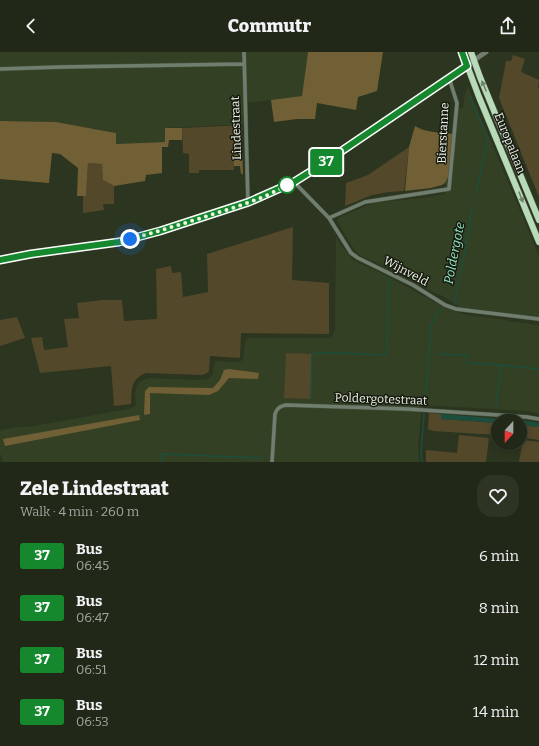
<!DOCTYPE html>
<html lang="en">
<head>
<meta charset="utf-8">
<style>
  body { margin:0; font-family:Bitter,serif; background:#2d3424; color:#f1f3f6; height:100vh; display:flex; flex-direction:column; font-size:15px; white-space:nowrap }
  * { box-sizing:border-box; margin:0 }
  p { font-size:13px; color:#a2a6a1 }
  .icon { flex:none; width:22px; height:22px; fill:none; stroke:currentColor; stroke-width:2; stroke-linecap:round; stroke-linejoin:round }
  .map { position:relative; height:410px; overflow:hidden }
  .details { display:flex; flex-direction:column; background:#212817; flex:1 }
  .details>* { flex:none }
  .badge { padding:0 8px; border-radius:3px; font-size:14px; line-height:26px }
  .needle { width:26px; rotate:201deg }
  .buttons { position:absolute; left:491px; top:362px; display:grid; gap:8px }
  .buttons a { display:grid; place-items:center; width:36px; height:36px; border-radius:50%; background:#212817; box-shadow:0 2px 6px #0003,0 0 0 1px #3e4436; font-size:20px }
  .you { position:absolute; width:20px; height:20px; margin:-10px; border:3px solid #fff; border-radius:50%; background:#1a73e8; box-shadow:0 0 0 6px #1a73e833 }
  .map>.badge { position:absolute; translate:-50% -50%; box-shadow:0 0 0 2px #fff }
  .round { display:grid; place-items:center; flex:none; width:42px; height:42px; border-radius:16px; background:#2d3424 }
  .headline { display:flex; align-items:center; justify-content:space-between; height:68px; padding:0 20px }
  h1 { font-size:19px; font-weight:800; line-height:30px }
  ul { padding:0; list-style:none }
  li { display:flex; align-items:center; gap:12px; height:52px; padding:0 20px }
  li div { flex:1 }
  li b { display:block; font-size:15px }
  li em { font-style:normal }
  li .badge { min-width:44px; font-weight:700; text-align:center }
  header { display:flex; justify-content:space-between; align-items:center; height:52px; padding:0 20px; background:#212817; font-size:18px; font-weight:800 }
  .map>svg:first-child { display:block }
  .built { fill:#344024 }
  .green { fill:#54482b }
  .forest { fill:#716036 }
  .water { fill:#1b4e3c }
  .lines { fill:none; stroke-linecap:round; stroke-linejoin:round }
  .stream { stroke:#1b4e3c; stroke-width:1.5 }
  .minor-casing { stroke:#4b533f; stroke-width:4.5 }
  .tertiary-casing { stroke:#4b533f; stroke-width:5.5 }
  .trunk-casing { stroke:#4b533f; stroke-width:7 }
  .minor { stroke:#6f7e6f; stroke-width:3.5 }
  .tertiary { stroke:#6f7e6f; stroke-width:4.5 }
  .trunk { stroke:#b7dab9; stroke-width:6 }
  .oneway { fill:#6f846d }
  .line-casing { stroke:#fff; stroke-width:9 }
  .line { stroke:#15882e; stroke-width:6 }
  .walk { stroke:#ecf2e4; stroke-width:4; stroke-dasharray:0 7.2 }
  .stop-dot { fill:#fff; stroke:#15882e; stroke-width:2 }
  .labels { text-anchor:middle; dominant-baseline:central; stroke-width:3; stroke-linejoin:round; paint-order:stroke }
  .street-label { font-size:12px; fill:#ecf2e4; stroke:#171b11 }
  .water-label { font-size:13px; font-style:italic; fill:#91e3c1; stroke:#171b11 }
</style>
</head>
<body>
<header><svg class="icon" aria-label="back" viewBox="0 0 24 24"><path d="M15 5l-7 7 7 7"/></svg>Commutr<svg class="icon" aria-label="share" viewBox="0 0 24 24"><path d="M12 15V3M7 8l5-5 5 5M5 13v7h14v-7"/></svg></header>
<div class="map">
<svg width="539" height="410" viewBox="0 0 539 410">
  <rect width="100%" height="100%" fill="#2c351f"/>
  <path class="built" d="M0,0h308l-6,44 -54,7v21l-83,4v14l-49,2v-11l-18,-4 -42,-7 -56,-1z
    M468,35l71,169v61l-79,-10 -21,-13h-3l-36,-21 -39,-17 -7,-7 -17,-28 1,-3 30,-13 12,-3 44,-4 20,-4 1,-11 4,-8 6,-66 8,-1 2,-14z
    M336,185l6,9 11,14 36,17 58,32 20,6 39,5 1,1 32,4v89l-12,-3 -105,-6 -4,41 1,16h-416l-3,-9v-22l2,-1 15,-3h10l24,-4 81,-15 4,-3 -1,-12 2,-8 6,-5 6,-2 49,2 10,-1 5,-5 1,-10 1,-3 25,1 3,-3 2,-18 5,-3h79l3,-2 3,-6z"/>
  <path class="green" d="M513,3l12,4 -4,13 18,8 -1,7 1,1v109l-40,-99 7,-37h5z
    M242,73v20l-8,1v24h-35v3h-10v-19l-6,-1 -1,-25z
    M409,95l-5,44 -15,1 -17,3 -27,11 1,-23 22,-8z
    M88,111l14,1 1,16 11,6v18h-11l1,6 -21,3v-17h3z
    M293,175l-1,53 37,3v51l-88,-1 -1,25 -30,-2 -1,15 -2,2 -5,2 -56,-2c-16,6 -14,17 -15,31l-17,2 -3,-40 -71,7 -9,-35 11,-1 2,13 24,-3 -4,-28 15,-1 -2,-15 26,-3h19l2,21 33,-2 -1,-50 15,-3 1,7 9,-1 2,25 25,-5 -1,-38z
    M17,265l8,21 -25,8v-26z
    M286,301l26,1 -1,45 -27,-1z
    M429,361l12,1v5l57,4v12l-65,-4 -5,-2z
    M520,373l19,2v13l-19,-3z
    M459,383l30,3 -3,24h-60v-12l31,3z
    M523,388l16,2v20h-20z"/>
  <path class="forest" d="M308,0h75l-6,39 -19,6 -2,13 -39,-7 -2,16h-18l-23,3 -3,-22 31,-4z
    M0,69l56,1 60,11v11l49,-2v-14h17v12h-13l-1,7h-6v26l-16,2 -1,6 -31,5 -11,-6 -1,-16 -14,-1 -2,33h-9l1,-28 -18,-14 -8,-1 -3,30 -49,-4z
    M415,74c11,7 25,6 38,8l-4,41 -4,8 -3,2 -11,3 -26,3 4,-44z
    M242,93l1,29h-2l-1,-8h-6v-20z
    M229,317l30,4 -1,6 -29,-1 -11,13 -9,4 -59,-2v21l-6,1 1,-24 4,-4 64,1 7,-8 4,-10z
    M139,363l1,5 -135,26 -2,-7z"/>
  <path class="water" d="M441,362l87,7 11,2v4l-19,-2v-4h-22v2l-57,-4z"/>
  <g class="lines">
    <path class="stream" d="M470,45l18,42 -12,54
      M454,252l10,-47 8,-50
      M437,302l27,1 3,1 1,7 33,2 38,4
      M311,347l1,-44 3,-2h25l44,2 3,-3 2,-75
      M425,352l6,-79 9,-17
      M496,355l5,-42
      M161,410v-8l101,4
      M422,410l-1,-9 3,-39"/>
    <g class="minor-casing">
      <path id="minor" d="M244,0l4,151
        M0,17l61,-2 183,-3
        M294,130l35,36 22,35 7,5 55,27 32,20 11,4 83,10
        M329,166l36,-16 84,-13 8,-86 -8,-25
        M272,410l3,-48c2,-6 5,-8 11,-9l121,4 120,8 12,2"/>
    </g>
    <g class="tertiary-casing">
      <path id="tertiary" d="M0,208l31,-6 88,-12 60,-17 69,-22 24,-10 22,-11 33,-21 159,-109"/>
    </g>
    <g class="trunk-casing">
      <path id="trunk" d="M462,0l17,45 60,145
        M471,0l9,25 59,143"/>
    </g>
    <use href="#minor" class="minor"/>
    <use href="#tertiary" class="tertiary"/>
    <use href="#trunk" class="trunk"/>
  </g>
  <defs><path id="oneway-solid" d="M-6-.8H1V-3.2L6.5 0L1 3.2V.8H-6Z"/></defs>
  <g class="oneway">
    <use href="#oneway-solid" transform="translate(484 34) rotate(-113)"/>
    <use href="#oneway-solid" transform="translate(521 145) rotate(68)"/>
  </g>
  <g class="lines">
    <g class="line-casing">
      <path id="line" d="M0,208l31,-6 88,-12 41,-11 89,-29 45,-20 24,-15 149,-101 -5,-14"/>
    </g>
    <use href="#line" class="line"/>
    <path class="walk" d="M130,187c23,-6 45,-13 68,-20 30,-10 62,-18 89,-34"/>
  </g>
  <circle class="stop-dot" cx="287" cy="133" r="8"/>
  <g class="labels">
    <g class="street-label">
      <text transform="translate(236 76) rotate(-92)">Lindestraat</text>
      <text transform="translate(443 81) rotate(-87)">Bierstanne</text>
      <text transform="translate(510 91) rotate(68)">Europalaan</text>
      <text transform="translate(406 219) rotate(28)">Wijnveld</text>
      <text transform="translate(381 347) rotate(2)">Poldergotestraat</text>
    </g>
    <g class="water-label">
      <text transform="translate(454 201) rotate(-79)">Poldergote</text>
    </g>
  </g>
</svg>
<div class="buttons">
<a><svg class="needle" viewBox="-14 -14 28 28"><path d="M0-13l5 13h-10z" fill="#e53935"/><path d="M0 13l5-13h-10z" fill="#a2a6a1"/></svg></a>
</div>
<div class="you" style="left:130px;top:187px"></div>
<b class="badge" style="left:326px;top:110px;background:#15882e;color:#fff">37</b>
</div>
<section class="details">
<div class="headline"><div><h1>Zele Lindestraat</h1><p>Walk · 4 min · 260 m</p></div><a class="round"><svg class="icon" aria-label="heart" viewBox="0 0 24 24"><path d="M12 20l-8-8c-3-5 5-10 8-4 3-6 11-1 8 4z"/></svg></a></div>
<ul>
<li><span class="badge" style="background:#15882e;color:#fff">37</span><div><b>Bus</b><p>06:45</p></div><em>6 min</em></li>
<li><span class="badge" style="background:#15882e;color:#fff">37</span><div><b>Bus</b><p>06:47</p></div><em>8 min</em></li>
<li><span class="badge" style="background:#15882e;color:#fff">37</span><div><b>Bus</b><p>06:51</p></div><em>12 min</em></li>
<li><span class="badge" style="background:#15882e;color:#fff">37</span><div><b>Bus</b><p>06:53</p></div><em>14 min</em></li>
</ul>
</section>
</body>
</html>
